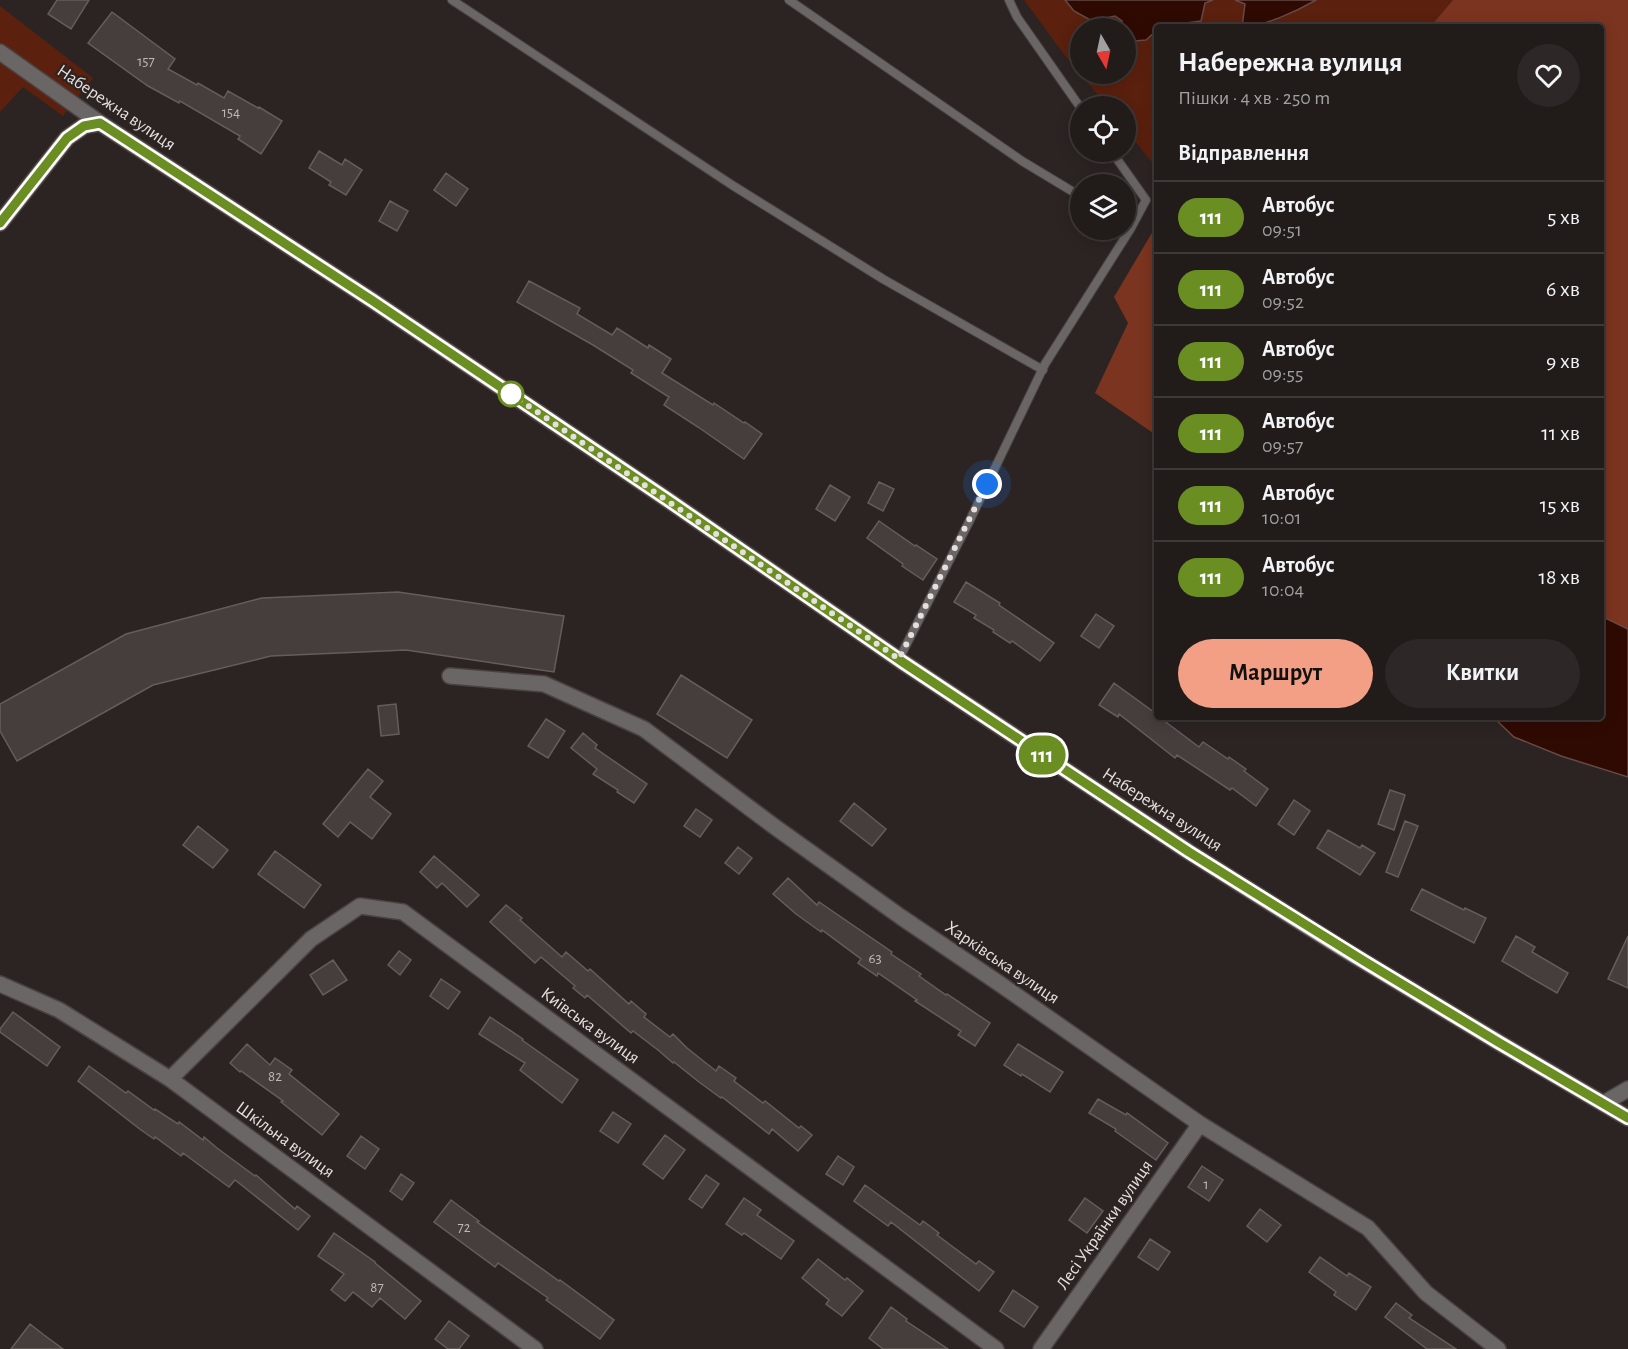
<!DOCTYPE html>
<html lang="uk">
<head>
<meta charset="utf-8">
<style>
  body { margin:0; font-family:"Alegreya Sans",sans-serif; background:#2d2827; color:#f1f3f6; height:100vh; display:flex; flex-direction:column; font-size:22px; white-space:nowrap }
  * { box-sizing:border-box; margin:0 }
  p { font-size:20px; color:#a2a1a2 }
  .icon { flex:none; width:33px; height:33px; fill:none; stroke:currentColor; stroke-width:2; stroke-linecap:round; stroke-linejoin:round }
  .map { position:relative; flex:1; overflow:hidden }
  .panel { position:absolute; left:1154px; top:24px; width:450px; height:696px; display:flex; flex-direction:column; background:#211b1a; border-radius:6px; box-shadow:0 3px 15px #0003,0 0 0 2px #3e3939 }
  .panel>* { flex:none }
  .badge { padding:0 12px; border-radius:20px; font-size:21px; line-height:39px }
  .needle { width:39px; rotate:171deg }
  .buttons { position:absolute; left:1070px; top:18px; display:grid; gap:12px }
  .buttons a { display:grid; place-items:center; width:66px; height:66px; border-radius:50%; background:#211b1a; box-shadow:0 3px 15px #0003,0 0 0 2px #3e3939; font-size:30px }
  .you { position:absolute; width:30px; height:30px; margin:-15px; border:4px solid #fff; border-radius:50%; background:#1a73e8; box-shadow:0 0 0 9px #1a73e833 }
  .map>.badge { position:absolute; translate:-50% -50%; box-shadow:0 0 0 3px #fff }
  h2 { padding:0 24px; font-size:22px; line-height:54px }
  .round { display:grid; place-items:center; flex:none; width:63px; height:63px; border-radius:32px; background:#2d2827 }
  .overview { display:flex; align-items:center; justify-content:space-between; height:102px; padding:0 24px }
  h1 { font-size:28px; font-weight:700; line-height:45px }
  .primary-button { display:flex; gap:12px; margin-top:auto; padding:12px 24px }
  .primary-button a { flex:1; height:69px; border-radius:36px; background:#f39f86; color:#111; font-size:24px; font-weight:700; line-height:69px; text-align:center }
  .primary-button a+a { background:#2d2827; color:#f1f3f6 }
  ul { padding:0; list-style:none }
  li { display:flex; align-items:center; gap:18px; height:72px; padding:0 24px; border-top:2px solid #3e3939 }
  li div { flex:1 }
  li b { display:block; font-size:22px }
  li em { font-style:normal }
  li .badge { min-width:66px; font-weight:700; text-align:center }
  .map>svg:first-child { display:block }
  .green { fill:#5b200e; fill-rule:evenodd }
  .forest { fill:#7b341f }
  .water { fill:#2f0a02; stroke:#664a44; stroke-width:1.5 }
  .building { fill:#463e3c; stroke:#655d5a; stroke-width:1.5 }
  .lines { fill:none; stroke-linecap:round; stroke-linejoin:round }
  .lane-casing { stroke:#4a4240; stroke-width:10 }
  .street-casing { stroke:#4a4240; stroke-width:18 }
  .primary-casing { stroke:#4a4240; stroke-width:18 }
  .lane { stroke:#6a6665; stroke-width:8 }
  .street { stroke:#6a6665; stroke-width:15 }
  .primary { stroke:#afa7a4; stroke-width:15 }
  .line-casing { stroke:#fff; stroke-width:14 }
  .line { stroke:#6b8e23; stroke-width:9 }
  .walk { stroke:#e5e0de; stroke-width:6; stroke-dasharray:0 10.8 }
  .stop-dot { fill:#fff; stroke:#6b8e23; stroke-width:3 }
  .labels { text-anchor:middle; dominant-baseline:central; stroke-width:4.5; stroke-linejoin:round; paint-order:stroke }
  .number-label { font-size:15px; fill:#bdb8b6 }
  .street-label { font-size:18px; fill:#e5e0de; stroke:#2c2422 }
</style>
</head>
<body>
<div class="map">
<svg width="1628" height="1349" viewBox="0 0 1628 1349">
  <rect width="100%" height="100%" fill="#2c2422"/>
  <path class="green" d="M1024,0h429l-23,27h-274v140l-31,-38v-23h-18l-41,-49zM1080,28h45v46h-45z
    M0,6l93,72 -30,38 -40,-29 -23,25z"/>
  <path class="forest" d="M1453,0h175v629l-28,-13v-589h-170z
    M1156,226v209l-61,-42 33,-70 -14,-26z"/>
  <path class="water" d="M1065,0h148l-8,3 -4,18 -45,6v4l-10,9 -12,1 -9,-6v-7h-2l-1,-7 -7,-5 -23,5 -18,-10z
    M1235,0h81c-19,11 -53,27 -74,27l3,-23z
    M1601,616l27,13v148l-67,-21 -47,-19 -21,-20h107z"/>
  <path class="building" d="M57,0h32l-18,29 -23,-15z
    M112,12l63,47 -7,10 29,16 1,-2 26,15 4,-7 30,17 1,-1 23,14 -21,33 -23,-15 2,-3 -60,-35 -1,2 -31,-17 -60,-43z
    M319,151l23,14 3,-6 17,11 -16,25 -17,-10 2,-3 -22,-14z
    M446,173l22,16 -12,17 -22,-16z
    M390,201l18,10 -11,20 -18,-10z
    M529,281l51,27 -3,6 35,21 5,-7 31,20 1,-3 22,14 -9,14 51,32 1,-2 30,20 1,-1 17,12 -18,25 -46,-32 -34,-22 5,-8 -38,-24 2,-3 -40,-25 -76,-43z
    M879,482l15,7 -11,22 -15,-8z
    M830,485l20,12 -15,24 -19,-12z
    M879,521l36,25 1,-1 21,14 -14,21 -21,-14 1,-2 -36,-26z
    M966,582l34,21 -1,2 55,38 -14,18 -28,-20 -2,2 -17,-11 1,-2 -20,-12 2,-3 -22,-13z
    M398,592l166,24 -10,56 -148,-22 -135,6 -118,29 -136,76 -17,-30v-27l126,-70 136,-36z
    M1096,614l18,12 -15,22 -18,-12z
    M681,675l71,45 -25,38 -70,-44z
    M1114,683l41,30 1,4h3l40,30 4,-5 25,17 1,-2 17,12 -2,2 24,18 -12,17 -24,-18 -2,2 -53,-35 -2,3 -56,-44 -1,3 -19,-12z
    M396,704l3,30 -18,2 -3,-30z
    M546,719l19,12 -17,27 -20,-12z
    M583,733l14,12 -2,3 52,36 -13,19 -17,-11 1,-2 -25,-16 4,-5 -26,-21z
    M368,769l15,12 -13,16 21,17 -19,25 -22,-17 -12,15 -15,-13z
    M1390,790l15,5 -11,35 -16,-6z
    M1294,800l16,11 -16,24 -16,-11z
    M854,803l32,26 -14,17 -32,-25z
    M696,809l16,11 -12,17 -16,-11z
    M1405,821l13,5 -20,51 -12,-5z
    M198,826l30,24 -15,18 -30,-23z
    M1328,830l32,18 2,-3 13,8 -15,22 -43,-27z
    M738,847l14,11 -13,16 -14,-11z
    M275,851l46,34 -17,23 -46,-34z
    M434,856l45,39 -12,12 -25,-24 -5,5 -17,-16z
    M788,878l29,27 2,-3 73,50 -1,2 30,20 -2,2 27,19 1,-1 43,29 -15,23 -17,-11 3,-4 -46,-30 2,-1 -39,-27 -1,3 -19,-13 3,-4 -39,-29 -1,2 -25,-18 -23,-20z
    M1422,889l42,21 1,-2 21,10 -12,25 -63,-33z
    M506,905l16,13 -2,2 42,37 4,-5 22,19 2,-2 39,35 2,-3 15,13 -2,3 26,20 3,-3 14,14 29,23 3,-5 17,12 -2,3 29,22 2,-2 34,27 2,-2 11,9 -14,16 -26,-22 -3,5 -47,-37 -1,1 -22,-16 -25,-20 -1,1 -15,-13 -25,-19 -2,2 -44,-38 -2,3 -12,-10 2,-2 -34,-29 -6,6 -45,-41z
    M1516,936l19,11 -3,5 36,21 -11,20 -55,-32z
    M1628,936v52l-20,-9z
    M399,951l12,9 -11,15 -12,-10z
    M333,960l14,20 -24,15 -13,-20z
    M441,979l19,13 -12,17 -18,-13z
    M13,1012l47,35 -13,19 -47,-34v-3z
    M490,1017l33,22 -1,1 56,40 -16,23 -42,-33 5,-7 -46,-29z
    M247,1044l23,21 5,-7 17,12 -3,4 50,40 -17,21 -41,-33 2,-1 -42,-30 -1,1 -10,-9z
    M1018,1044l45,28 -13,20 -28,-18 -1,2 -17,-11z
    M89,1066l37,27 2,-2 26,19 1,-1 23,15 1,-2 24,18 1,-3 13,11 38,28 1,-1 39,34 2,-3 13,10 -12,14 -63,-50 -6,7 -46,-34 -2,3 -26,-19 -1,2 -13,-9 -63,-49z
    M1098,1099l28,16 1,-2 41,30 -12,17 -41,-29 1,-2 -27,-16z
    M613,1112l18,12 -13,19 -18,-12z
    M665,1135l20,15 -22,29 -20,-15z
    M361,1136l18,13 -14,20 -18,-13z
    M838,1156l16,11 -11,18 -17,-11z
    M1202,1166l21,14 -14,21 -21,-14z
    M401,1174l13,9 -12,17 -12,-9z
    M706,1175l13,9 -17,24 -13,-9z
    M865,1185l55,40 3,-4 16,12 -2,2 39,29 3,-3 15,11 -15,19 -88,-69 -3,4 -34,-25z
    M744,1198l17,12 -4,5 37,26 -13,18 -37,-26 -2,2 -16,-11z
    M1085,1198l18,13 -16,22 -18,-13z
    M451,1200l28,21 -2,1 82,59 1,-1 54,40 -14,19 -54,-39 2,-2 -50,-35 -3,4 -61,-45z
    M1260,1209l21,16 -14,17 -20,-16z
    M334,1233l41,29v1l46,38 -16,18 -25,-21 -8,9 -19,-15 -8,9 -14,-11 13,-16 -26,-18z
    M1150,1239l20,13 -12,18 -20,-13z
    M1320,1257l27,19 2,-3 22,14 -15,23 -22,-15 2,-3 -27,-20z
    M818,1259l27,21 2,-2 16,13 -21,25 -16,-12 3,-4 -27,-22z
    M1013,1290l25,17 -14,20 -24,-16z
    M1396,1303l16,12 -3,3 47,31h-29l-42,-32z
    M891,1307l16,12 -1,2 42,28h-65l-14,-11z
    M449,1321l20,15 -10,13h-11l-13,-10z
    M30,1324l14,11 19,14h-52z"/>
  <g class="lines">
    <g class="lane-casing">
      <path id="lane" d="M452,0l280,185 151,94 160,91
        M789,0l233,161 58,35
        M1009,0l8,17 63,90
        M899,659l70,-137 76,-158 86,-136 15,-28 -34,-48"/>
    </g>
    <g class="street-casing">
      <path id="street" d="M0,52l100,71
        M450,676l94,8 100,45 131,98 126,90 99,67 200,140 168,104 58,65 72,56
        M0,984l59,26 111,69 365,270
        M170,1079l141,-140 49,-33 43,6 593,437
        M1604,1103l24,-14
        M1041,1349l159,-225"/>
    </g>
    <g class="primary-casing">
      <path id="primary" d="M0,223l67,-85 17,-12 16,-3 273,178 295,199 236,163 285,189 156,98 153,92 130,76"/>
    </g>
    <use href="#lane" class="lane"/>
    <use href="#street" class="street"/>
    <use href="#primary" class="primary"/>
  </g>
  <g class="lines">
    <g class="line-casing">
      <path id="line" d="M0,223l67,-85 17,-12 16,-3 273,178 295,199 236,163 285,189 175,109 134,81 130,76"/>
    </g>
    <use href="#line" class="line"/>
    <path class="walk" d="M511,394l388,265 88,-175"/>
  </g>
  <circle class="stop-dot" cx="511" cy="394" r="12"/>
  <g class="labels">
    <g class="number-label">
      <text x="146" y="61">157</text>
      <text x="231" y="112">154</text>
      <text x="875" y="958">63</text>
      <text x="275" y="1076">82</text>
      <text x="1206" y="1184">1</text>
      <text x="464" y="1227">72</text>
      <text x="377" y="1287">87</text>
    </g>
    <g class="street-label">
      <text transform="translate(116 108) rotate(34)">Набережна вулиця</text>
      <text transform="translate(1162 810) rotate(33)">Набережна вулиця</text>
      <text transform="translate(1002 963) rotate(34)">Харківська вулиця</text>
      <text transform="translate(590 1026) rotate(36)">Київська вулиця</text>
      <text transform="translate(285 1140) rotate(36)">Шкільна вулиця</text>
      <text transform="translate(1105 1225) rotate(-55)">Лесі Українки вулиця</text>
    </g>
  </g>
</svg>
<div class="buttons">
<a><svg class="needle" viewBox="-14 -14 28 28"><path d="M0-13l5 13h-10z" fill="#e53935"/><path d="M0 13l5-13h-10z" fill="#a2a1a2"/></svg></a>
<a><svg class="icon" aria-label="locate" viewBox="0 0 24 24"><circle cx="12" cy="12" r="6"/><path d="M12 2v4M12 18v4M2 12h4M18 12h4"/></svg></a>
<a><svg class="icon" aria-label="layers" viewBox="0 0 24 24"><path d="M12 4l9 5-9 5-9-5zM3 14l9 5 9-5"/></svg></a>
</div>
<div class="you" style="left:987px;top:484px"></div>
<b class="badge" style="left:1042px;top:755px;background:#6b8e23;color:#fff">111</b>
<section class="panel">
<div class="overview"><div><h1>Набережна вулиця</h1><p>Пішки · 4 хв · 250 m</p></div><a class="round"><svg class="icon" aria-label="heart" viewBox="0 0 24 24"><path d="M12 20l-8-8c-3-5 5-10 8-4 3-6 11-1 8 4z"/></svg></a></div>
<h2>Відправлення</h2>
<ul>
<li><span class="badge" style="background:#6b8e23;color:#fff">111</span><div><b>Автобус</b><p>09:51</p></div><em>5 хв</em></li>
<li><span class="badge" style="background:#6b8e23;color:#fff">111</span><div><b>Автобус</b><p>09:52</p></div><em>6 хв</em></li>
<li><span class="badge" style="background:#6b8e23;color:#fff">111</span><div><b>Автобус</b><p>09:55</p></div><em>9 хв</em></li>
<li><span class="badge" style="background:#6b8e23;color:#fff">111</span><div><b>Автобус</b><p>09:57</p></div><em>11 хв</em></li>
<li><span class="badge" style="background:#6b8e23;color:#fff">111</span><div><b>Автобус</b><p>10:01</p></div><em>15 хв</em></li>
<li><span class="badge" style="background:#6b8e23;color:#fff">111</span><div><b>Автобус</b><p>10:04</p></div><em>18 хв</em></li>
</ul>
<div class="primary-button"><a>Маршрут</a><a>Квитки</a></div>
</section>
</div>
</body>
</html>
